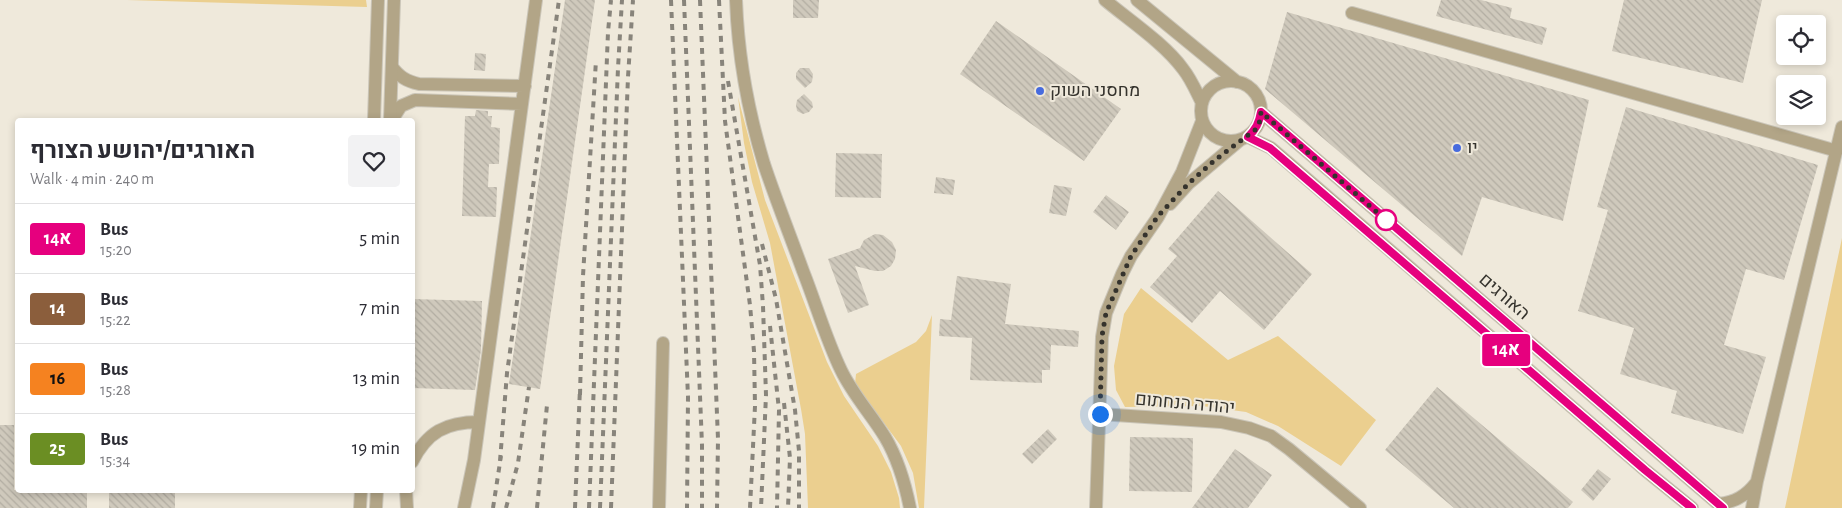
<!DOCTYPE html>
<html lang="en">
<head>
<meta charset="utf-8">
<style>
  body { margin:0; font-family:"Alegreya Sans",Heebo,sans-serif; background:#f2f2f3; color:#2b2b33; height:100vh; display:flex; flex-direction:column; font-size:19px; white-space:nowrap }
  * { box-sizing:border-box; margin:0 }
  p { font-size:16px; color:#7c7c81 }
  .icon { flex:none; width:28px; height:28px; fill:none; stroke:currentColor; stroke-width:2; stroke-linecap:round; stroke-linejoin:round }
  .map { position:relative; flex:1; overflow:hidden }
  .side { position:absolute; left:15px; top:118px; width:400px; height:375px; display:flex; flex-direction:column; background:#fff; border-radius:5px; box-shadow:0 2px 8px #0003 }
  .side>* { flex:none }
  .badge { padding:0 10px; border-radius:4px; font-size:18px; line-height:32px }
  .fabs { position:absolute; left:1776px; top:15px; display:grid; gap:10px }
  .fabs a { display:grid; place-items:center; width:50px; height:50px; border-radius:5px; background:#fff; box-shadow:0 2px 8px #0003; font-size:25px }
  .you { position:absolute; width:25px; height:25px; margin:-12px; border:4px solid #fff; border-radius:50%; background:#1a73e8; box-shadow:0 0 0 8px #1a73e833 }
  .map>.badge { position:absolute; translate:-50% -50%; box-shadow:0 0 0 2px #fff }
  .round { display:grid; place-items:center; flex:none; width:52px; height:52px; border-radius:5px; background:#f2f2f3 }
  .overview { display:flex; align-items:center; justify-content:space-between; height:85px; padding:0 15px }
  h1 { font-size:24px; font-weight:700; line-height:38px }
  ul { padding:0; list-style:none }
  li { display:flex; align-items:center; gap:15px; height:70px; padding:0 15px; border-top:1px solid #e1e1e2 }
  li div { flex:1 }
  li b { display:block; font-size:19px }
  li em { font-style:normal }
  li .badge { min-width:55px; font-weight:700; text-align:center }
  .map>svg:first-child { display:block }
  .green { fill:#ebcf8f }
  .building { fill:url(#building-back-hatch) }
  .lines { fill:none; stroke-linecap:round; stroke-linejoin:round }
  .minor-casing { stroke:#cac5b8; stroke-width:14 }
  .tertiary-casing { stroke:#cac5b8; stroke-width:14 }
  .minor { stroke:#b2a587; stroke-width:12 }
  .tertiary { stroke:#b2a587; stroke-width:12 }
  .rail { stroke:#88847b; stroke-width:4; stroke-dasharray:6 6; stroke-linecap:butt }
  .line-casing { stroke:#fff; stroke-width:11 }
  .line { stroke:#e6007e; stroke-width:8 }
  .walk { stroke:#35332d; stroke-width:5; stroke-dasharray:0 9 }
  .poi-dot { fill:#476bde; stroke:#efe9db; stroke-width:2 }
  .stop-dot { fill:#fff; stroke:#e6007e; stroke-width:2.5 }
  .labels { text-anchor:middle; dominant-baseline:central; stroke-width:4; stroke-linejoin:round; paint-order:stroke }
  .poi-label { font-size:18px; fill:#35332d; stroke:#efe9db; text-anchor:start }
  .street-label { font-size:18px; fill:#35332d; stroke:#efe9db }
</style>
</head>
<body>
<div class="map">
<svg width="1842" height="508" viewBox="0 0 1842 508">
  <defs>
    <pattern id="building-back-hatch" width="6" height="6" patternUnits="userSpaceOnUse" patternTransform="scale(1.25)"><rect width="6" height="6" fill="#cfc9bc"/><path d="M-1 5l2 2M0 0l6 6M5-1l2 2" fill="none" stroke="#b2ada2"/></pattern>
  </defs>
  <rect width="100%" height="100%" fill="#efe9db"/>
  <path class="green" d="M127,0h239l1,7z
    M738,97l27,103 62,162 17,34 34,50 13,26 8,26 1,10h-92l-3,-74 -4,-25 -31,-166 -18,-61 -8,-39z
    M1842,238v270h-57z
    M1141,288l87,72 50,-24 98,84 -35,46 -63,-40 -32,-14 -44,-6 -77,1 -9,-17 -2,-24 10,-52z
    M932,315l-8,193h-5l-6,-35 -12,-27 -46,-62 1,-10 60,-32 10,-11z"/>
  <path class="building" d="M565,0h30l-55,389 -31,-5z
    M793,0h26l-1,18h-25z
    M1441,0h40l31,8 -2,10 37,10 -5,17 -106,-29z
    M1624,0h138l-19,83 -131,-32z
    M1287,12l302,88 -26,121 -81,-24 -20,59 -197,-167z
    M996,21l125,88 -37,52 -124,-87z
    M475,53l11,1 -1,17 -11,-1z
    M800,68h9l4,6 -1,8 -7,6 -9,-9v-6z
    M804,94l8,8 1,5 -4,5 -6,2 -6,-3 -1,-6 1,-5z
    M1626,107l192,58 -34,115 -38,-11 -22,76 42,12 -23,77 -72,-21 6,-22 -57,-17 14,-46 -56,-17 30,-101 -11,-3z
    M476,110l12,1v5h4l-1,11 9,1 -1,36h-10l-1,23h9l-1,30 -34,-1 3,-100h10z
    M836,153l46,1 -1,44 -46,-1z
    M936,177l19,3 -2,15 -19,-2z
    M1054,185l18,3 -6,28 -17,-3z
    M1218,191l94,83 -48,56 -44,-39 -28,32 -42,-36 27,-31 -9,-7z
    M1106,195l23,17 -13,18 -23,-18z
    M875,234l8,1 9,7 4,8 -1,9 -4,7 -8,5h-8l-20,-5 14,39 -21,8 -20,-54 32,-11 4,-8z
    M957,276l54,8 -6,40 74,7 -1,16 -27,-2 -1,25h-8v13l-72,-3 2,-42 -33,-2 1,-17 11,1z
    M412,299l70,2 -1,49 -6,40 -63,-2z
    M1437,387l136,115 -5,6h-114l-69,-58z
    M0,425h14v65h73v18h-87z
    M1048,429l9,10 -25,25 -10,-10z
    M1130,437l63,1 -1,54 -63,-1z
    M1235,449l37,26 -24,33h-56z
    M1598,469l13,10 -18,22 -12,-11z
    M109,490h66v18h-66z"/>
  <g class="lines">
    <g class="minor-casing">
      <path id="minor" d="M736,0c2,56 12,111 28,164 12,36 26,71 39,107 13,33 23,68 38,99 12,25 30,44 44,67 13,22 20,46 25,71
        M1352,13l485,138
        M392,67c8,10 14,14 27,17l106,2
        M392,120l9,-14 14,-6 107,4
        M1170,204l18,-20 51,-43
        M1100,414l121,8 28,6 22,8 18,13 71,59
        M412,462c15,-30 34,-40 67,-40
        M406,490l1,18
        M1719,504c16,-2 27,-8 37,-21
        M464,508l10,-48 62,-460
        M659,508l4,-165
        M1096,508l6,-171 4,-24 16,-39 9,-18 27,-39 24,-45 20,-51
        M1752,508l5,-27 85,-354"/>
    </g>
    <g class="tertiary-casing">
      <path id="tertiary" d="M1105,0c24,20 60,44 78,69 8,10 13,22 19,34
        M1137,0l100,82
        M1201 111a30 30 0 1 1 60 0a30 30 0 1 1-60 0Z
        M1261,112l462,396
        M374,120l4,-120
        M390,120l4,-120
        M1248,137l23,11 374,322 47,38
        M360,508l1,-18
        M376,508l1,-18"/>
    </g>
    <use href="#minor" class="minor"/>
    <use href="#tertiary" class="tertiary"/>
    <path class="rail" d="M671,0l17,397 -1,111
      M684,0l18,445v63
      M700,0l18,439 -1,69
      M719,0l6,121 25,184 4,46 1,55 -5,102
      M728,81l32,184 3,41 3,89 -5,113
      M762,244l14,55 19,111 4,41v57
      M770,326l9,84 -2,98
      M580,395l3,-119 13,-216
      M784,403l6,55 -2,50
      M500,461l7,-88 52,-373
      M493,508l8,-52
      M506,508l12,-45 11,-76
      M537,508l10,-103
      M575,508l5,-120
      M589,508l19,-476 3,-32
      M600,508l18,-440 4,-68
      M611,508l17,-431 5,-77"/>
  </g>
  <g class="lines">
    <g class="line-casing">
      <path id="line" d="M1692,508l-47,-38 -375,-322 -22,-11c8,-8 11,-14 13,-25l462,396"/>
    </g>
    <use href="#line" class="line"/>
    <path class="walk" d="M1100,414l2,-78 4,-23 25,-57 27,-40 30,-32 27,-24 40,-30 5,-9 1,-9 125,108"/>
  </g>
  <g class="poi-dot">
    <circle cx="1040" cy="91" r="5"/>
    <circle cx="1457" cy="148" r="5"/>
  </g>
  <circle class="stop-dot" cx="1386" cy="220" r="10"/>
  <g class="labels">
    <g class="poi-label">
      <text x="1050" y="91">מחסני השוק</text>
      <text x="1467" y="148">יו</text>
    </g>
    <g class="street-label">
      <text transform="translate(1504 297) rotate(41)">האורגים</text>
      <text transform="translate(1185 404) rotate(5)">יהודה הנחתום</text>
    </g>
  </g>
</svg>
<div class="fabs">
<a><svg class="icon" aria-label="locate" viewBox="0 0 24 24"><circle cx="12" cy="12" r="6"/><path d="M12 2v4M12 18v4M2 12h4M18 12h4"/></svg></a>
<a><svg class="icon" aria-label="layers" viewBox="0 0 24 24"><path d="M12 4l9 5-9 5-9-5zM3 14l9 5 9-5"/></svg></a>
</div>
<div class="you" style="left:1100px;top:414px"></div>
<b class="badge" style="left:1506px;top:350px;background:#e6007e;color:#fff">14א</b>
<section class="side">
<div class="overview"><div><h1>האורגים/יהושע הצורף</h1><p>Walk · 4 min · 240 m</p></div><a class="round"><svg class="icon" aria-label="heart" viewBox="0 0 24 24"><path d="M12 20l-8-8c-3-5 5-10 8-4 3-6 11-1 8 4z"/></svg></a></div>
<ul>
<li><span class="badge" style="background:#e6007e;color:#fff">14א</span><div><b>Bus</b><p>15:20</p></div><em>5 min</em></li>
<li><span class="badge" style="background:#8b5e3c;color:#fff">14</span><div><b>Bus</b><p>15:22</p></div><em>7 min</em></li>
<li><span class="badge" style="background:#f58220;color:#111">16</span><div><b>Bus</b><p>15:28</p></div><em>13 min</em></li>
<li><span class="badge" style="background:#6b8e23;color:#fff">25</span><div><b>Bus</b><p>15:34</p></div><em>19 min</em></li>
</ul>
</section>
</div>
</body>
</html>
